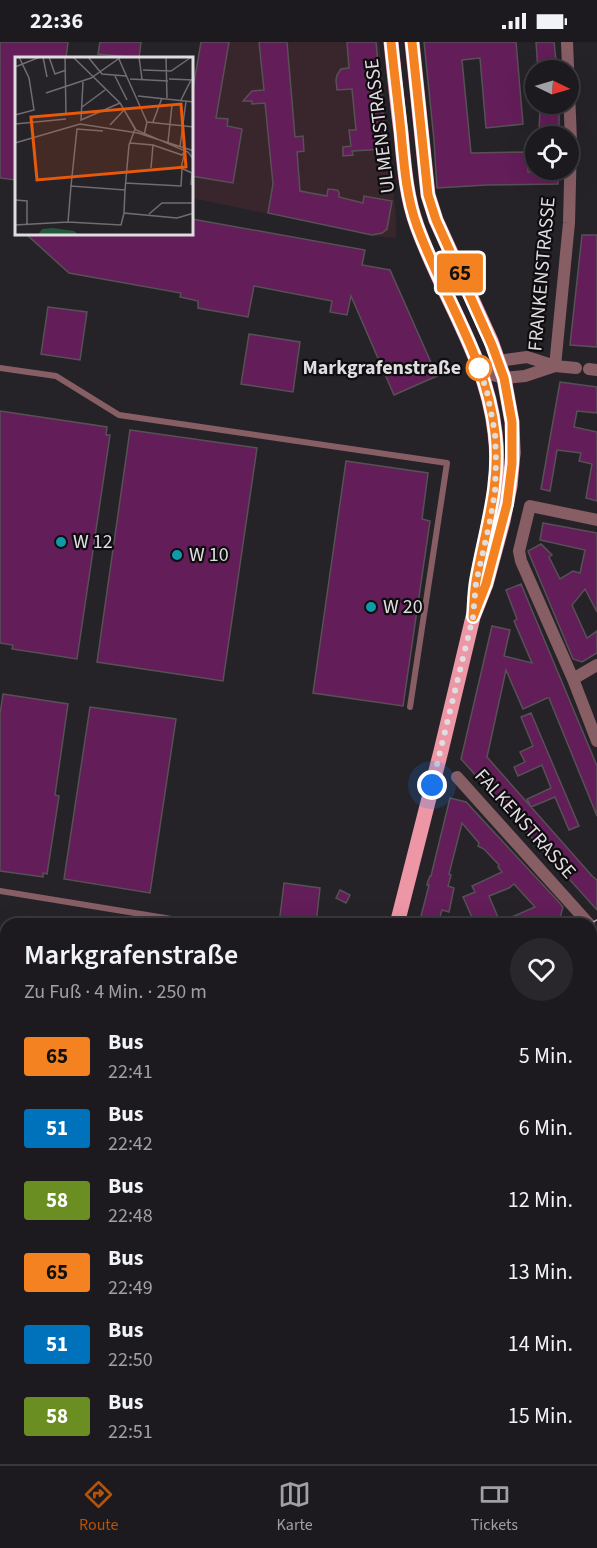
<!DOCTYPE html>
<html lang="de">
<head>
<meta charset="utf-8">
<style>
  body { margin:0; font-family:"Source Sans 3",sans-serif; background:#29272b; color:#f1f3f6; height:100vh; display:flex; flex-direction:column; font-size:22px; white-space:nowrap }
  * { box-sizing:border-box; margin:0 }
  p { font-size:20px; color:#a0a1a4 }
  .icon { flex:none; width:33px; height:33px; fill:none; stroke:currentColor; stroke-width:2; stroke-linecap:round; stroke-linejoin:round }
  .map { position:relative; flex:1; overflow:hidden }
  .side { position:absolute; left:0px; top:876px; width:597px; height:546px; display:flex; flex-direction:column; background:#1c1a1e; border-radius:18px 18px 0 0; box-shadow:0 6px 24px #0002,0 0 0 2px #3a383c }
  .side>* { flex:none }
  .badge { padding:0 12px; border-radius:4px; font-size:21px; line-height:39px }
  .needle { width:39px; rotate:95deg }
  .controls { position:absolute; left:525px; top:18px; display:grid; gap:12px }
  .controls a { display:grid; place-items:center; width:54px; height:54px; border-radius:50%; background:#1c1a1e; box-shadow:0 6px 24px #0002,0 0 0 2px #3a383c; font-size:30px }
  .you { position:absolute; width:30px; height:30px; margin:-15px; border:4px solid #fff; border-radius:50%; background:#1a73e8; box-shadow:0 0 0 9px #1a73e833 }
  .map>.badge { position:absolute; translate:-50% -50%; box-shadow:0 0 0 3px #fff }
  .round { display:grid; place-items:center; flex:none; width:63px; height:63px; border-radius:32px; background:#29272b }
  .head { display:flex; align-items:center; justify-content:space-between; height:102px; padding:0 24px }
  h1 { font-size:28px; font-weight:600; line-height:45px }
  ul { padding:0; list-style:none }
  li { display:flex; align-items:center; gap:18px; height:72px; padding:0 24px }
  li div { flex:1 }
  li b { display:block; font-size:22px }
  li em { font-style:normal }
  li .badge { min-width:66px; font-weight:700; text-align:center }
  .status { display:flex; justify-content:space-between; align-items:center; height:42px; padding:0 30px; background:#1c1a1e; direction:ltr }
  .status svg { height:16px; fill:currentColor }
  .tabs { display:flex; justify-content:space-around; align-items:center; height:84px; border-top:2px solid #3a383c; background:#1c1a1e; font-size:16px; color:#a0a1a4 }
  .tabs a { display:grid; justify-items:center; gap:3px }
  .tabs .current { color:#b45309 }
  .map>svg:first-child { display:block }
  .commercial { fill:#39262c }
  .building { fill:#631d59; stroke:#565155; stroke-width:1.5; fill-rule:evenodd }
  .lines { fill:none; stroke-linecap:round; stroke-linejoin:round }
  .path { stroke:#7e7b7f; stroke-width:2; stroke-dasharray:4.5 3; stroke-linecap:butt }
  .lane { stroke:#885e65; stroke-width:6 }
  .street { stroke:#885e65; stroke-width:12 }
  .primary { stroke:#ed96a5; stroke-width:15 }
  .tram { stroke:#b1aeb2; stroke-width:1.5 }
  .line-casing { stroke:#fff; stroke-width:14 }
  .line { stroke:#f58220; stroke-width:9 }
  .walk { stroke:#dfdde0; stroke-width:6; stroke-dasharray:0 10.8 }
  .stop-dot { fill:#fff; stroke:#f58220; stroke-width:3 }
  .culture-dot { fill:#0f9aa8; stroke:#0f0d0f; stroke-width:2 }
  .labels { text-anchor:middle; dominant-baseline:central; stroke-width:4.5; stroke-linejoin:round; paint-order:stroke }
  .street-label { font-size:20px; fill:#dfdde0; stroke:#0f0d0f }
  .stop-label { font-size:20px; font-weight:bold; fill:#dfdde0; stroke:#0f0d0f; text-anchor:end }
  .poi-label { font-size:20px; fill:#dfdde0; stroke:#0f0d0f; text-anchor:start }
  .inset-road { fill:none; stroke:#706d72; stroke-width:1.5 }
  .view { fill:#e8590c; fill-opacity:0.15; stroke:#e8590c; stroke-width:3 }
  .inset-edge { fill:none; stroke:#dfdde0; stroke-width:3 }
</style>
</head>
<body>
<div class="status"><b>22:36</b><svg viewBox="0 0 49 12"><path d="M0 12V9h3v3zM5 12V6h3v6zM10 12V3h3v9zM15 12V0h3v12zM26 1h20v11H26zM47 4h2v5h-2z"/></svg></div>
<div class="map">
<svg width="597" height="1422" viewBox="0 0 597 1422">
  <rect width="100%" height="100%" fill="#262328"/>
  <path class="commercial" d="M201,0h178l17,176v20l-21,-2 -183,-38v-104z"/>
  <path class="building" d="M0,0h68l-2,16h-50v122l-16,-2z
    M100,0h41l-2,16 -41,-4z
    M201,0h28l-13,76 12,1 -1,7 15,3 -9,54 -41,-7v-82z
    M259,0h28l8,95 8,-1 1,15 -7,1 3,39 27,5 1,-7 9,1 2,2v5l24,6 1,-7 28,5 -5,28 -5,4 -10,2 -104,-22 5,-29 -8,-81 -13,1v-3h-9l9,-10 12,-1z
    M347,0h29l10,107 -34,2 1,4 -10,1v-9l8,-1 -2,-16h7l-4,-41 -15,1 -1,-10 1,-5 4,-6 8,-1z
    M424,0h92l7,82 -37,4 -6,-70 -18,2 9,93 55,-1 2,20h10v-2h20v14l-72,1 -49,3 -3,-48z
    M536,0h18l3,28h-19z
    M540,62h19v32h-20z
    M192,177l173,31 -3,15 28,5 47,106 -43,19 -43,-99 -4,19 -17,-3 2,-11 -78,-15 -6,31 -50,-9v-7l-18,-4 1,-4 -112,-20 -43,-39h166z
    M582,193h15v112l-27,-2z
    M48,265l39,5 -7,48 -39,-6z
    M249,292l51,8 -7,50 -52,-8z
    M560,340l37,5v26l-20,-2 -3,16 23,5v69l-11,-3 6,-34 -13,-3 2,-8 -24,-3 -7,41 -9,-2z
    M0,369l107,16 -1,8h4l-33,224 -65,-10 1,-4 -13,-2z
    M130,388l127,18 -34,233 -126,-19z
    M346,419l82,12 -6,46 8,2 -27,185 -90,-13z
    M543,481l54,10v79l-12,-23 -13,16 15,33 10,-7v22l-15,9 -9,-3 -45,-108 13,-7 11,11 -3,2 11,22 13,-8 7,2 5,-23 -45,-10z
    M521,542l76,182v50l-48,-118h-2l-24,11 -17,-39 -19,87 106,120 4,3v30l-136,-151 31,-133 18,4 -6,26 28,7 -18,-42 3,-2 -11,-29z
    M3,652l65,10 -13,91 4,1 -12,78 -4,-1v4l-43,-6v-157z
    M90,665l86,12 -26,174 -86,-14z
    M531,671l48,113 -10,4 -14,-33 -24,10 -4,-8 24,-11 -9,-23 -24,11 -4,-9 11,-5 -5,-10 13,-6 -12,-29z
    M450,756l16,4 91,98 6,7 -3,11 -13,6h-72l-12,-27 12,-5 -3,-6 30,-14 -4,-5 1,-2 -15,-16 -6,-3 1,-3 -17,-20 -13,51 2,1 -3,11 6,2 -5,24 -7,-2 -4,14h-19l10,-39h-2l1,-4 2,-5h1zM514,842l21,23 -35,15 -11,-26 20,-8z
    M284,841l36,5 -4,36h-37z
    M340,848l10,5 -4,8 -10,-5z"/>
  <g class="lines">
    <path class="path" d="M591,1373l6,1
      M446,1422l1,-6
      M594,1422l3,-20"/>
    <path class="lane" d="M0,326l56,8 63,39 328,48 -37,244
      M0,849l202,33
      M0,1375l6,1
      M125,1416l14,5"/>
    <path class="street" d="M555,324l14,-143 2,-82 -4,-99
      M589,327l8,1
      M481,330l17,-11 29,-4 28,9 21,2
      M481,330l23,6 21,-2 30,-10
      M597,478l-67,-14 -11,45 2,10 52,118 24,62
      M573,637l24,-14
      M457,735l132,147
      M591,1039l6,-1
      M591,1210l6,4
      M591,1337h6
      M323,1416l26,6
      M396,1422l1,-6"/>
    <path class="primary" d="M391,0c3,30 6,60 10,90 3,32 5,64 16,94 25,70 70,132 78,207 4,30 1,61 -6,90 -5,26 -12,50 -14,76
      M397,882l44,-173 32,-134 13,-33 17,-63 7,-35 3,-33 -1,-31 -8,-44 -13,-37 -55,-121 -8,-25 -16,-153
      M140,1422l3,-6
      M171,1422l2,-6"/>
    <path class="tram" d="M589,882l8,-4
      M151,1422l3,-6"/>
  </g>
  <g class="lines">
    <g class="line-casing">
      <path id="line" d="M391,0c3,30 7,60 10,90 3,32 5,64 16,94 25,69 70,132 78,207 6,52 -10,97 -19,148 -2,12 -2,24 -3,36l13,-33 21,-80 5,-40v-42l-8,-44 -12,-33 -56,-125 -8,-25 -16,-153"/>
    </g>
    <use href="#line" class="line"/>
    <path class="walk" d="M432,743l41,-168 3,-34 14,-62 5,-29 1,-31 -1,-28 -8,-41 -8,-24"/>
  </g>
  <circle class="stop-dot" cx="479" cy="326" r="12"/>
  <g class="culture-dot">
    <circle cx="61" cy="500" r="6"/>
    <circle cx="177" cy="513" r="6"/>
    <circle cx="371" cy="565" r="6"/>
  </g>
  <g class="labels">
    <g class="street-label">
      <text transform="translate(380 84) rotate(-97)">ULMENSTRASSE</text>
      <text transform="translate(542 232) rotate(-85)">FRANKENSTRASSE</text>
      <text transform="translate(525 782) rotate(48)">FALKENSTRASSE</text>
    </g>
    <g class="stop-label">
      <text x="461" y="326">Markgrafenstraße</text>
    </g>
    <g class="poi-label">
      <text x="73" y="500">W 12</text>
      <text x="189" y="513">W 10</text>
      <text x="383" y="565">W 20</text>
    </g>
  </g>
  <g transform="translate(15 15)">
    <rect width="178" height="178" fill="#262328"/>
    <path d="M38,171l21,3 5,4h-41l4,-6z" fill="#215a3b"/>
    <path class="inset-road" d="M28,0l4,20M34,0l6,17 11,-4M50,0l1,58M58,0l47,46 16,27 52,22 6,8M73,0l14,17 24,2M103,0l29,65 -3,13M124,0l3,22M151,0l1,41M0,10l25,-10M128,13l28,1 19,-13M100,19l12,24M115,22l38,2M154,22l25,1M68,25l-2,38 39,-17M31,36l45,-15 30,-21M123,39l56,6M166,43l10,-20M67,50l23,-17M0,58l19,-5 -5,-32 -10,-21M132,65l47,5M138,65l9,-24M0,67l51,-5M95,68l14,-15M153,85l4,-37M0,86l65,-19 58,9 56,18M115,86l23,2 -2,23M138,88l29,10 3,-4M165,90l6,-46M170,94l-4,17 11,5 -1,12M110,126l56,3 1,-17M56,129l6,-57 26,2M110,133l-1,23 53,5 17,-5M0,143l12,1v23M134,157l13,-11h32M53,165l53,3 3,-12M0,168l53,-3 3,-36 54,4 4,-45 6,-16 -15,-26 -47,-46"/>
    <path class="view" d="M166,47l5,63 -149,13 -6,-63z"/>
    <rect width="178" height="178" class="inset-edge"/>
  </g>
</svg>
<div class="controls">
<a><svg class="needle" viewBox="-14 -14 28 28"><path d="M0-13l5 13h-10z" fill="#e53935"/><path d="M0 13l5-13h-10z" fill="#a0a1a4"/></svg></a>
<a><svg class="icon" aria-label="locate" viewBox="0 0 24 24"><circle cx="12" cy="12" r="6"/><path d="M12 2v4M12 18v4M2 12h4M18 12h4"/></svg></a>
</div>
<div class="you" style="left:432px;top:743px"></div>
<b class="badge" style="left:460px;top:231px;background:#f58220;color:#111">65</b>
<section class="side">
<div class="head"><div><h1>Markgrafenstraße</h1><p>Zu Fuß · 4 Min. · 250 m</p></div><a class="round"><svg class="icon" aria-label="heart" viewBox="0 0 24 24"><path d="M12 20l-8-8c-3-5 5-10 8-4 3-6 11-1 8 4z"/></svg></a></div>
<ul>
<li><span class="badge" style="background:#f58220;color:#111">65</span><div><b>Bus</b><p>22:41</p></div><em>5 Min.</em></li>
<li><span class="badge" style="background:#0072bc;color:#fff">51</span><div><b>Bus</b><p>22:42</p></div><em>6 Min.</em></li>
<li><span class="badge" style="background:#6b8e23;color:#fff">58</span><div><b>Bus</b><p>22:48</p></div><em>12 Min.</em></li>
<li><span class="badge" style="background:#f58220;color:#111">65</span><div><b>Bus</b><p>22:49</p></div><em>13 Min.</em></li>
<li><span class="badge" style="background:#0072bc;color:#fff">51</span><div><b>Bus</b><p>22:50</p></div><em>14 Min.</em></li>
<li><span class="badge" style="background:#6b8e23;color:#fff">58</span><div><b>Bus</b><p>22:51</p></div><em>15 Min.</em></li>
</ul>
</section>
</div>
<nav class="tabs">
<a class="current"><svg class="icon" aria-label="directions" viewBox="0 0 24 24"><path d="M12 3l9 9-9 9-9-9zM9 14v-3h6M13 9l2 2-2 2"/></svg>Route</a>
<a><svg class="icon" aria-label="map" viewBox="0 0 24 24"><path d="M3 6l6-2 6 2 6-2v14l-6 2-6-2-6 2zM9 4v14M15 6v14"/></svg>Karte</a>
<a><svg class="icon" aria-label="tickets" viewBox="0 0 24 24"><path d="M3 7h18v10H3zM15 7v10"/></svg>Tickets</a>
</nav>
</body>
</html>
